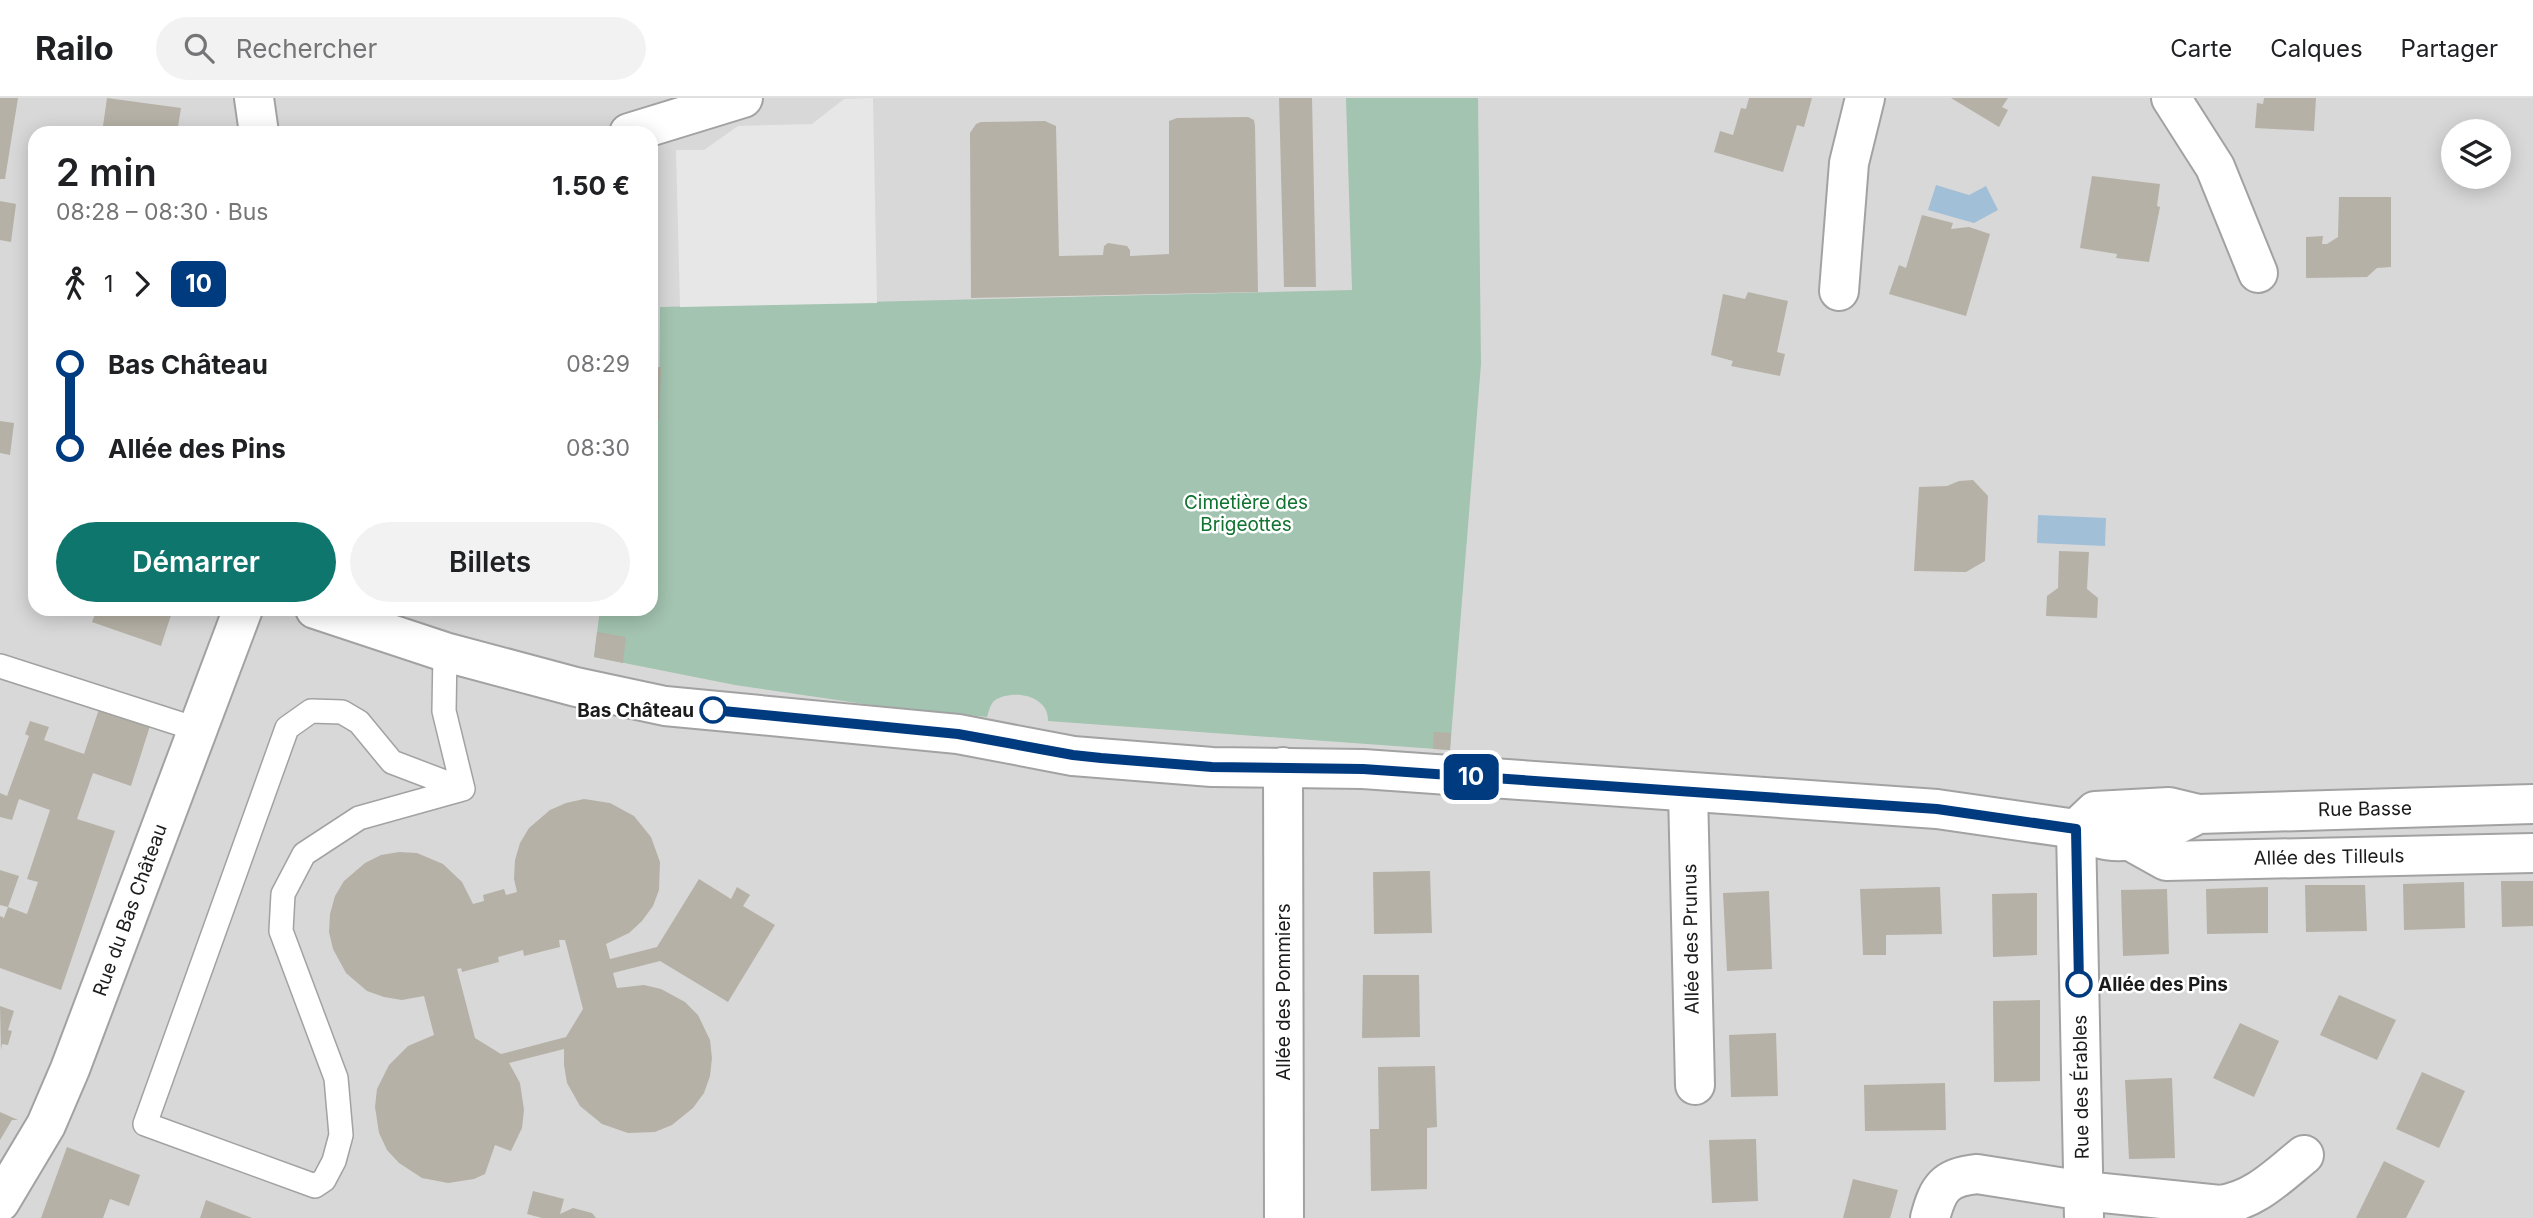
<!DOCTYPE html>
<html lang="fr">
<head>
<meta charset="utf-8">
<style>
  body { margin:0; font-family:Inter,sans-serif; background:#f2f2f2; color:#202124; height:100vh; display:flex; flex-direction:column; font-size:26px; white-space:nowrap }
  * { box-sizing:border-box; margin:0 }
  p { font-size:23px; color:#757577 }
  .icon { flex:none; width:38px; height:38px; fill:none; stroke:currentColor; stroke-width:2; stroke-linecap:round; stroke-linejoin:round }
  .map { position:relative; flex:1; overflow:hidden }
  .details { position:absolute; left:28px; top:28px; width:630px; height:490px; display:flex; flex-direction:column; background:#fff; border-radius:21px; box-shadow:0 4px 18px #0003 }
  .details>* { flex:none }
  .badge { padding:0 14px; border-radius:10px; font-size:24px; line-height:46px }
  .tools { position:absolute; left:2441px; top:21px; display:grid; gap:14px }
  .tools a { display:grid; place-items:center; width:70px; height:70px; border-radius:50%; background:#fff; box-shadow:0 4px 18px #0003; font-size:35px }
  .map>.badge { position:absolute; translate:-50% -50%; box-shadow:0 0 0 4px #fff }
  .legs { display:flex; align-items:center; gap:10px; height:77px; padding:0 28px; font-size:23px }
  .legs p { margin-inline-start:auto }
  .headline { display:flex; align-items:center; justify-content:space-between; height:119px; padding:0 28px }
  h1 { font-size:38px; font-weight:600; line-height:52px }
  .action { display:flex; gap:14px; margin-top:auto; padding:14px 28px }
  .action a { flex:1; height:80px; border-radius:42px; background:#0f766e; color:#fff; font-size:28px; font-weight:600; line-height:80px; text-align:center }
  .action a+a { background:#f2f2f2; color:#202124 }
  ul { padding:0 28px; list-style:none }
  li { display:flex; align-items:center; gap:24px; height:84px; font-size:26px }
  li i { display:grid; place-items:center; width:10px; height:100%; margin:0 9px; background:currentColor }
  li i::after { content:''; width:18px; height:18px; margin:-9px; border:5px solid; border-radius:50%; background:#fff }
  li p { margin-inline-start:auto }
  li:first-child i { background:linear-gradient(#0000 50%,currentColor 0) }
  li:last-child i { background:linear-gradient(currentColor 50%,#0000 0) }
  header { display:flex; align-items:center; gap:42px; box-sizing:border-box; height:98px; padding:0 35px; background:#fff; border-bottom:2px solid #e0e0e0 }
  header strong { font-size:33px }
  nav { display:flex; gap:38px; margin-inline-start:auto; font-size:24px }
  .search { width:490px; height:63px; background:#f2f2f2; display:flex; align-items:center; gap:18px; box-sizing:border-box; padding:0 24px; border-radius:38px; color:#757577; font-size:26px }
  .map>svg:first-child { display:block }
  .residential { fill:#d9d8d8; fill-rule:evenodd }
  .cemetery { fill:#a3c4b0 }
  .parking { fill:#e7e7e7 }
  .water { fill:#a2bfd8 }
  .building { fill:#b5b1a6; fill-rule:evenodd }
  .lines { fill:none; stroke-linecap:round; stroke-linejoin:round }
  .service-casing { stroke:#a2a2a2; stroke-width:26 }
  .minor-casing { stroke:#a2a2a2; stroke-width:42 }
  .tertiary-casing { stroke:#a2a2a2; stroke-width:42 }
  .service { stroke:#fff; stroke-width:23 }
  .minor { stroke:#fff; stroke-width:38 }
  .tertiary { stroke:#fff; stroke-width:38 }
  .line-1-casing { stroke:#fff; stroke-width:16 }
  .line-1 { stroke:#003b80; stroke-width:10 }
  .stop-1-dot { fill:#fff; stroke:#003b80; stroke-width:3.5 }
  .labels { text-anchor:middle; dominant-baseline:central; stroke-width:5; stroke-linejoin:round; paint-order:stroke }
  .park-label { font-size:19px; fill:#10722f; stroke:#fff }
  .stop-label { font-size:19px; font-weight:bold; fill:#1b1b1b; stroke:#fff; text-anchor:end }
  .street-label { font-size:19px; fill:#1b1b1b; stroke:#fff }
</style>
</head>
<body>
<header>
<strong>Railo</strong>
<div class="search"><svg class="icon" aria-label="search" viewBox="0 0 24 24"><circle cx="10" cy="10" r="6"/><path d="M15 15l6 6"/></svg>Rechercher</div>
<nav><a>Carte</a><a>Calques</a><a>Partager</a></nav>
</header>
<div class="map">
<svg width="2533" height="1120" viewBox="0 0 2533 1120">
  <rect width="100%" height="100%" fill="#ecebe1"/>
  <path class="residential" d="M0,0h2533v1120h-2533zM2454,33h45v46h-45zM35,35h616v476h-616z"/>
  <path class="cemetery" d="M1346,0h132l3,266 -31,386 -402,-29c1,-27 -38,-32 -54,-20 -4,4 -5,10 -7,16l-109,-11 -143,-21 -141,-28 6,-48h51v-189l8,-1 1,-112 692,-17z"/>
  <path class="parking" d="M873,0l4,205 -197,4 -4,-157h28l34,-24 74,-2 32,-25z"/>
  <path class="water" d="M1936,87l33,10 17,-9 12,24 -24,13 -46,-13z
    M2038,417l68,3 -1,28 -68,-3z"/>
  <path class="building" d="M0,0h18l-13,81h-5z
    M107,0l74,10 -4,25h-75z
    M1279,0h33l4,189h-32z
    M1749,0h63l-8,29 -7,-2 -14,47 -69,-20 6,-21 13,4 8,-27 5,1z
    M1951,0h57l-6,9 6,3 -9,17z
    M2264,0h52l-2,33 -59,-3 2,-25 6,1z
    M1248,19l6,3 1,6 3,166 -287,6 -1,-165 6,-9 5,-2 64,-1 11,5 3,130 44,-1 1,-9 4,-3 19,3 3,4v6l39,-2v-133l8,-3z
    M2092,78l68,8 -3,22 3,1 -11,55 -33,-4 1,-4 -37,-6z
    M2339,99h52v70l-14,1 -10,9 -61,1v-41l17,-1 -1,8h5l11,-7z
    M0,103l16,3 -5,38 -11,-2z
    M1922,117l31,8 -2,6 18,-2 21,7 -24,82 -77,-22 10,-29 7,3z
    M1748,194l40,9 -11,51 8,2 -5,22 -49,-10 2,-5 -22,-6 12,-61 22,5z
    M651,269h10l-2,53h-8z
    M0,323l14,2 -4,32 -10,-2z
    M1973,382l15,16 -3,65 -19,11 -52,-1 5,-84 28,-1 12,-5z
    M2059,453l30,1 -2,37 11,9 -1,20 -51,-2 1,-20 11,-8z
    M97,511h76l-12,37 -69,-24z
    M597,534l29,5 -3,26 -29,-6z
    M99,611l51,17 -19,60 -38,-13 -16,46 38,12 -54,159 -61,-22v-52l4,2 4,-11 19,7 11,-32 -11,-3 23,-69 -31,-11 -7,21 -12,-3v-24l7,3 22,-60 -4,-2 5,-13 19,6 -5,13 40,14z
    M1434,634l17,1 -1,17 -17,-1z
    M584,701l26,4 24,13 17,21 9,25 -1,28 -6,16 -11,15 -13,12 -23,11 4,15 47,-12 42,-68 32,20 6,-12 13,8 -7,11 32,19 -47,77 -68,-41 -47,12 4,15 27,-3 17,4 24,13 13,13 12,25 2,18 -2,18 -6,17 -11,15 -21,17 -17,7 -27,1 -26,-9 -22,-18 -13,-23 -3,-18v-16l-55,14 11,20 4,27 -2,18 -11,23 -16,-6 -10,29 -11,5 -26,4 -26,-5 -23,-15 -12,-13 -8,-17 -4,-26 2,-18 12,-24 19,-19 26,-11 -10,-39 -22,4 -18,-3 -17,-6 -21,-18 -13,-24 -4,-17 1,-18 5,-18 9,-15 21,-18 16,-8 18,-3 18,1 26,11 19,18 11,22 11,-3 -1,-6 21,-6 2,6 11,-3 -3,-13 1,-19 5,-17 9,-15 21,-18 16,-7zM559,842h6l18,69 -17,28 -65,17 -26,-16 -18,-69 4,-1 1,4 37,-10 -1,-5 25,-7 1,6 36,-9z
    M0,772l19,6 -11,31 -8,-2z
    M1430,773l2,62 -58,1 -1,-62z
    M2501,783h32v45l-31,1z
    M2464,784l1,46 -61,2 -1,-46z
    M2305,787h60l2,46 -61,1z
    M1940,789l2,47 -56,1v20h-23l-3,-66z
    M2268,789v46l-61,1 -1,-45z
    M2167,791l2,65 -46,2 -2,-66z
    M1769,793l3,78 -45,2 -4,-78z
    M2037,795v62l-44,2 -1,-63z
    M1363,877h56l1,62 -58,1z
    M2339,897l57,25 -19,40 -57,-25z
    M2040,902v81l-46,1 -1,-81z
    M0,908l14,5 -6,19 4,1 -4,14 -6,-1 -1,6z
    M2240,925l39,18 -25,56 -41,-19z
    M1776,935l2,63 -47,1 -2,-62z
    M1435,968l2,61 -10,1v61l-56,2 -1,-62h9l-1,-62z
    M2422,974l43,19 -26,57 -43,-19z
    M2172,980l3,80 -46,1 -4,-79z
    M1945,985l1,47 -81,1 -1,-46z
    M0,1014l18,8h-6l-12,20z
    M1756,1041l2,62 -46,2 -3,-63z
    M67,1049l73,28 -11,31 -19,-7 -7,19h-62z
    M2384,1063l41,20 -19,37h-50z
    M1853,1081l45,11 -8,28h-47z
    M533,1093l31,8 -4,15 13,-6 19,5 4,5h-54l-15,-4z
    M206,1102l46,18h-52z"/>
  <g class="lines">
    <g class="service-casing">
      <path id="service" d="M445,554l-1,59 19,78 -104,29 -55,36 -21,40 -2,37 55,147 5,57 -7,26 -10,19 -9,6 -170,-62 142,-396 24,-17 31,1 17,10 33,40 71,27
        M0,568l196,63"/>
    </g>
    <g class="minor-casing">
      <path id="minor" d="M2171,0l44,69 43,106
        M629,35l114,-35
        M1839,193l10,-128 16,-65
        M1283,669l1,451
        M1688,694l7,293
        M2076,731l8,389
        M2130,743l36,20 367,-8
        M1930,1120c8,-30 15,-41 47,-44l107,17 136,14c35,-5 57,-28 84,-50"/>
    </g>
    <g class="tertiary-casing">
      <path id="tertiary" d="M254,0l5,35
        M315,511l130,43 131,35 89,19 293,28 115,22 139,11 151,2 574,40 139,20c44,26 81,6 122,-15
        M2076,731l19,-18 74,-4 29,7 335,-10
        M0,1104l46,-77 24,-56 173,-460"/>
    </g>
    <use href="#service" class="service"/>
    <use href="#minor" class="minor"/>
    <use href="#tertiary" class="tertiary"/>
  </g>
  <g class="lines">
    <g class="line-1-casing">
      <path id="line-1" d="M713,612l245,24 115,21 28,3 111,9 151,2 574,40 139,20 3,155"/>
    </g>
    <use href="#line-1" class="line-1"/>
  </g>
  <g class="stop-1-dot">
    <circle cx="713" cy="612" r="12"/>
    <circle cx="2079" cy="886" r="12"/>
  </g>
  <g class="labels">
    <g class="park-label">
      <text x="1246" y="404">Cimetière des<tspan x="1246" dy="22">Brigeottes</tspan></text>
    </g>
    <g class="stop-label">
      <text x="694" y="612">Bas Château</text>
      <text x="2098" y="886" text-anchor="start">Allée des Pins</text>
    </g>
    <g class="street-label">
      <text transform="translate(2365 711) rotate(-1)">Rue Basse</text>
      <text transform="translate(2329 759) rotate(-1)">Allée des Tilleuls</text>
      <text transform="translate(130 812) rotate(-70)">Rue du Bas Château</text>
      <text transform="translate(1691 841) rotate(-91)">Allée des Prunus</text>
      <text transform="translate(1283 894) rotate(-90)">Allée des Pommiers</text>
      <text transform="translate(2081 989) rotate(-91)">Rue des Érables</text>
    </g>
  </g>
</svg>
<div class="tools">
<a><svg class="icon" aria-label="layers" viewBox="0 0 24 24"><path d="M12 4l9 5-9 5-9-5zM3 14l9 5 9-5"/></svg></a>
</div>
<b class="badge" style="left:1471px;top:679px;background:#003b80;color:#fff">10</b>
<section class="details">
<div class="headline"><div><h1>2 min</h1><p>08:28 – 08:30 · Bus</p></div><b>1.50 €</b></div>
<div class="legs"><svg class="icon" aria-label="walk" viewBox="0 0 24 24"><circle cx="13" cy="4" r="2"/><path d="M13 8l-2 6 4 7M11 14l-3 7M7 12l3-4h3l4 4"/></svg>1<svg class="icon" aria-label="forward" viewBox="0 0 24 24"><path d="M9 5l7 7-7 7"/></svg><b class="badge" style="background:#003b80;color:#fff">10</b></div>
<ul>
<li><i style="color:#003b80"></i><b>Bas Château</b><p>08:29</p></li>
<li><i style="color:#003b80"></i><b>Allée des Pins</b><p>08:30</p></li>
</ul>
<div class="action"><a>Démarrer</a><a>Billets</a></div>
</section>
</div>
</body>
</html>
